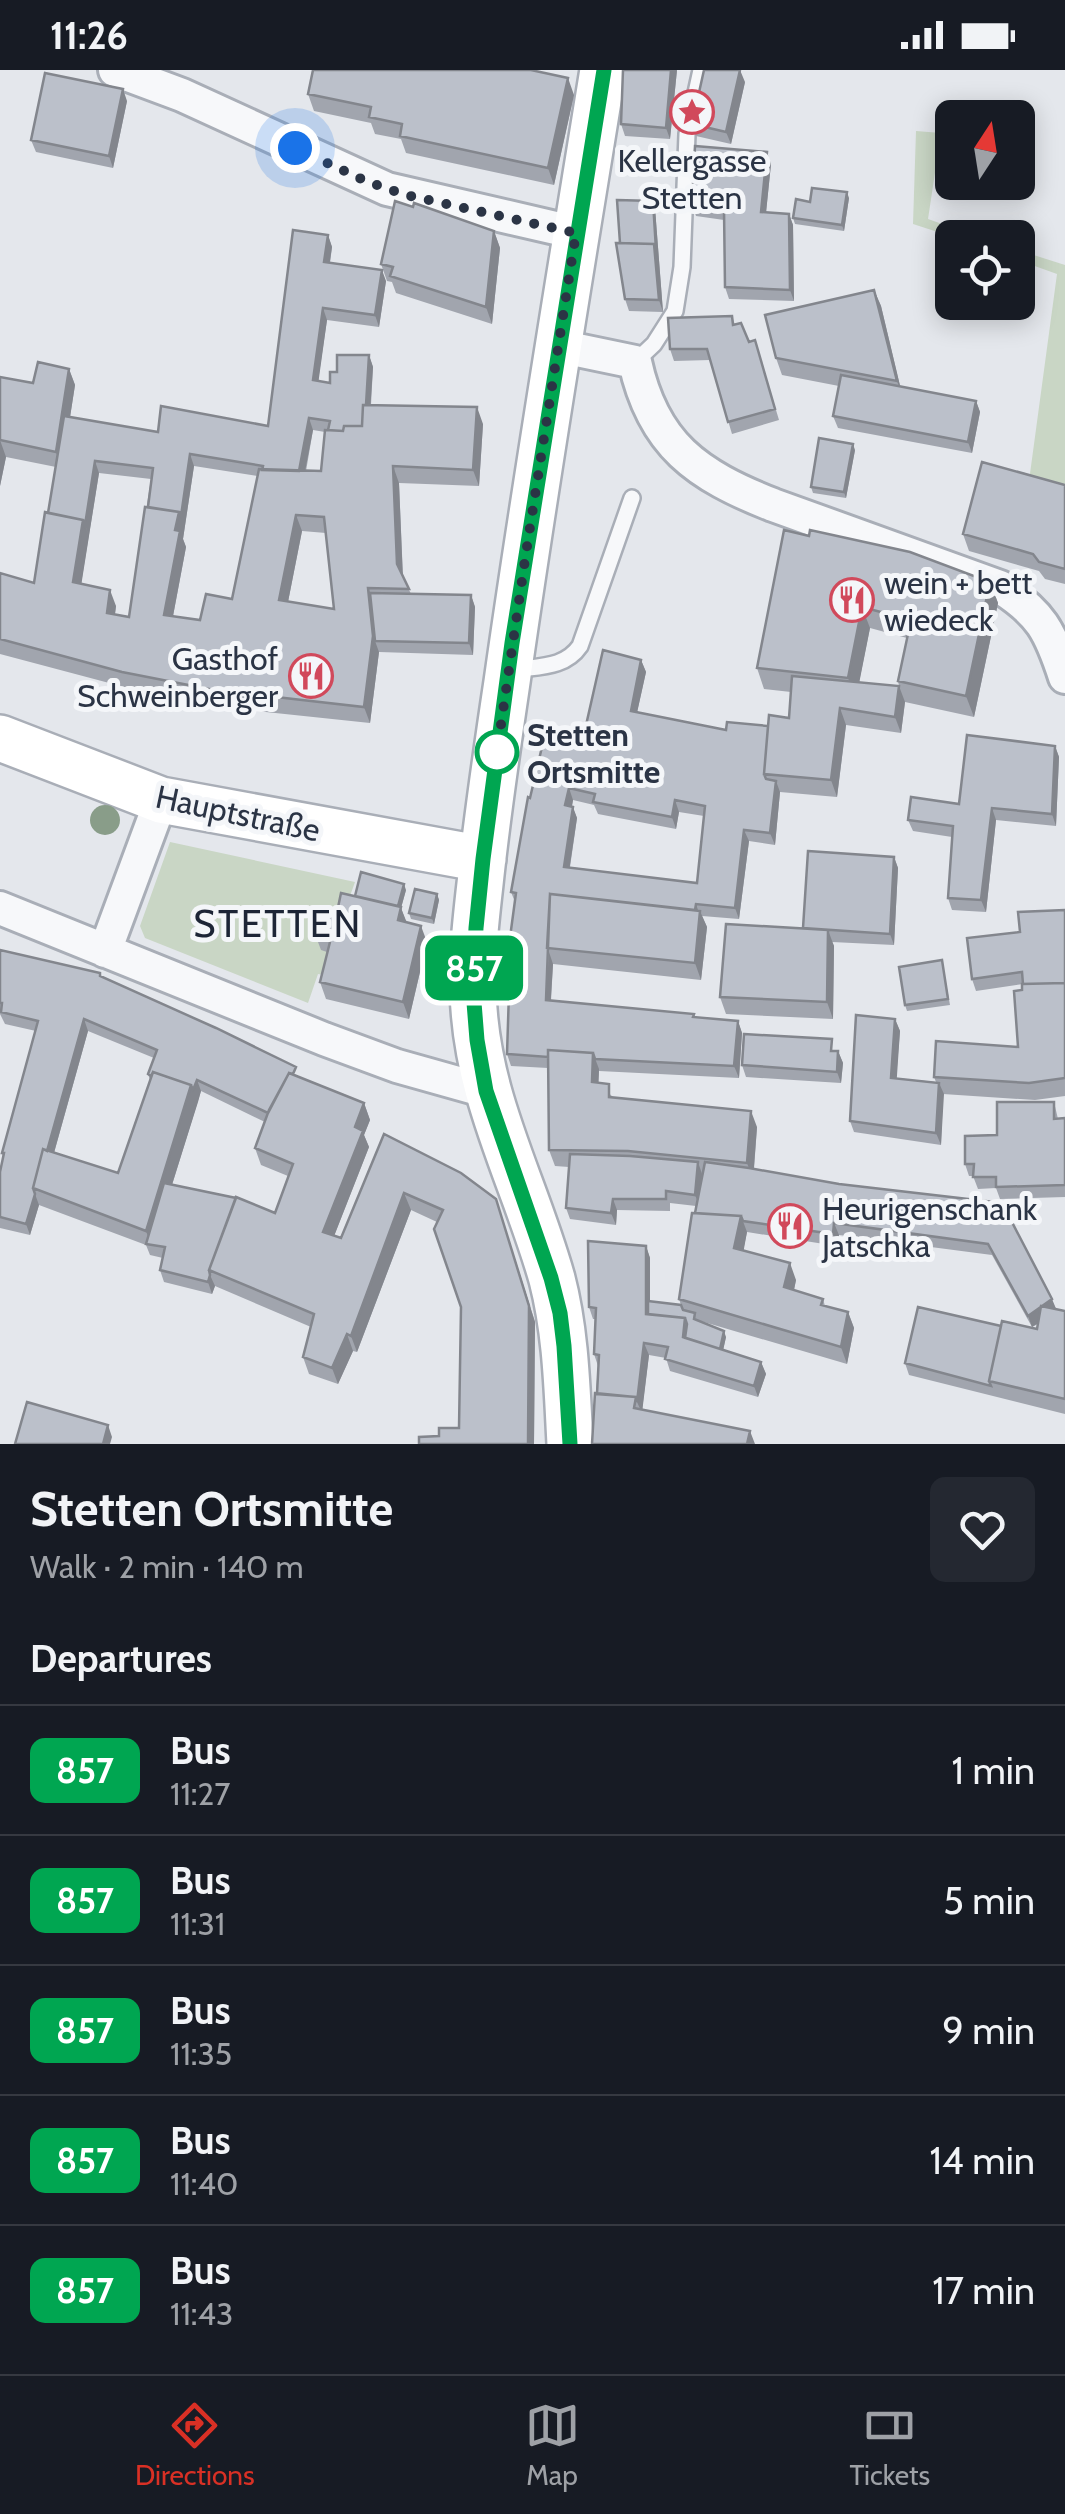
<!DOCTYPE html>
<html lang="en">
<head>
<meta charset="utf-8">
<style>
  body { margin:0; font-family:Cabin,sans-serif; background:#242831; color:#f1f3f6; height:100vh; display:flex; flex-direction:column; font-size:38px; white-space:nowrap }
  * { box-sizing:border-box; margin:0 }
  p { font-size:32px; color:#9ea1a6 }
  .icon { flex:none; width:55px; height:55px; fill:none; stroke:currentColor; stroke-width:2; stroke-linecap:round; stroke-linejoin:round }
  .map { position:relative; height:1374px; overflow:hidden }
  .details { display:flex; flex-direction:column; background:#171b24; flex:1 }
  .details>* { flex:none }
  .badge { padding:0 20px; border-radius:15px; font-size:35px; line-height:65px }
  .needle { width:65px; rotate:12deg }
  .buttons { position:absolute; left:935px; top:30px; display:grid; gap:20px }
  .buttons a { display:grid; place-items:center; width:100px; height:100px; border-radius:15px; background:#171b24; box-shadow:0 5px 25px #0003; font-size:50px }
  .you { position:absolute; width:50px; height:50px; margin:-25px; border:8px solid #fff; border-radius:50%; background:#1a73e8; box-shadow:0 0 0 15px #1a73e833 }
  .map>.badge { position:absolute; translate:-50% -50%; box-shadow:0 0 0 5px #fff }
  h2 { padding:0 30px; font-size:38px; line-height:90px }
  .round { display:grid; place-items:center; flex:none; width:105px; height:105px; border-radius:15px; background:#242831 }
  .overview { display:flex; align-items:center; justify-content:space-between; height:170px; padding:0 30px }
  h1 { font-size:48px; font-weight:700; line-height:75px }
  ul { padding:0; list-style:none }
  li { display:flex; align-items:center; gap:30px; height:130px; padding:0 30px; border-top:2px solid #363941 }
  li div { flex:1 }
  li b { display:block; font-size:38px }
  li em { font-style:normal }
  li .badge { min-width:110px; font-weight:700; text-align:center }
  .status { display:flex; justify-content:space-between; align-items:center; height:70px; padding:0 50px; background:#171b24; direction:ltr }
  .status svg { height:28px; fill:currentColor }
  .tab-bar { display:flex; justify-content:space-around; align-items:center; height:140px; border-top:2px solid #363941; background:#171b24; font-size:28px; color:#9ea1a6 }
  .tab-bar a { display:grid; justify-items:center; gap:5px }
  .tab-bar .selected { color:#d93025 }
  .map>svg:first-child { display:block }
  .green { fill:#c9d6c5 }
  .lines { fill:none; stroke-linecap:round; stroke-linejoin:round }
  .lane-casing { stroke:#a9aeb7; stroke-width:20 }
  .street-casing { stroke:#a9aeb7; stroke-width:38 }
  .secondary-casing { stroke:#a9aeb7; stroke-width:50 }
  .lane { stroke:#f7f8fa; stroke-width:15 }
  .street { stroke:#f7f8fa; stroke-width:32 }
  .secondary { stroke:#fff; stroke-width:45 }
  .tree { fill:#899d89 }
  .wall { fill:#a1a5ae; fill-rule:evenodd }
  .shaded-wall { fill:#83868d }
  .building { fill:#bbc0ca; stroke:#83868d; stroke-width:2.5; fill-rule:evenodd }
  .line-casing { stroke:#fff; stroke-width:22 }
  .line { stroke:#00a651; stroke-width:15 }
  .walk { stroke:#2b3445; stroke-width:10; stroke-dasharray:0 18 }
  .stop-dot { fill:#fff; stroke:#00a651; stroke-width:5 }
  .labels { text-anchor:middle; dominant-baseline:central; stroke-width:10; stroke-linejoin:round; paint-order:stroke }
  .poi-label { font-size:32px; fill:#2b3445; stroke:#f4f6f9; text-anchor:start }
  .stop-label { font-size:32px; font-weight:bold; fill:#2b3445; stroke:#f4f6f9; text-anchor:start }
  .street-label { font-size:32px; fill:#2b3445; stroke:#f4f6f9 }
  .quarter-label { font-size:38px; letter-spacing:2.5px; fill:#1d2536; stroke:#f4f6f9 }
</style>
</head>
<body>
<div class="status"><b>11:26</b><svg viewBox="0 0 49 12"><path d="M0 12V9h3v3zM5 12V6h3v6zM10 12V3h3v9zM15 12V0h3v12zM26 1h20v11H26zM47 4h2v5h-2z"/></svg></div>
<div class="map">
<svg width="1065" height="1374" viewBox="0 0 1065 1374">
  <rect width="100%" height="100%" fill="#e4e7ec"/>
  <path class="green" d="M916,61l25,2 -13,86 51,18h-26l-40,-13z
    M1018,180l47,15v225l-36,-9 28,-207 -39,-14z
    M170,772l185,40 -25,70 -6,23 -6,-1 -10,29 -163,-65 -5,-12z"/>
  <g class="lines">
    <g class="lane-casing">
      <path id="lane" d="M635,292l19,-18 21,-33 7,-44 5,-133 14,-64
        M514,600c25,-4 51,-2 66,-24l52,-148"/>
    </g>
    <g class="street-casing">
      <path id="street" d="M115,0l67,25 205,94 190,44
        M558,276l77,16c18,83 62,113 138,143l227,82c41,26 50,44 65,90
        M0,838l324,131 73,27 89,25
        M105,881l56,-151"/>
    </g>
    <g class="secondary-casing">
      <path id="secondary" d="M0,668l161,62 322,59
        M570,1374c-3,-55 -4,-111 -18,-165 -28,-100 -77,-182 -79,-290 -1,-35 3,-70 7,-105 7,-68 17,-135 27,-202 29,-205 63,-408 96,-612"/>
    </g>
    <use href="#lane" class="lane"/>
    <use href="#street" class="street"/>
    <use href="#secondary" class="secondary"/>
  </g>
  <circle class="tree" cx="105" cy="750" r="15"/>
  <path class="wall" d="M677,0l-7,69 -45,-3 -4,-12z
    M745,12l-14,62 -35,-8 -4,-12z
    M308,24l266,1 -20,90 -148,-32 -5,-14 -26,-5 -4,-11 -57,-12z
    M127,31l-14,67 -77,-16 -5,-12z
    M771,94l-5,48 23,2 4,11 1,76 -65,-2 -4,-12 -1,-67 -28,-4 -4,-12z
    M849,128l-5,33 -49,-7 -2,-6 17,-16z
    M653,131l2,7 8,104 -34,-1 -4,-12 -5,-56z
    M494,161l6,17 -8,76 -96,-31 -4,-11 -5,-1 -6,-17z
    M328,165l4,12 -2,16 56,18 -7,46 -52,-7 -9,61 12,2 7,-11 32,-17 4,12 -2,38 112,19 -4,62 -80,-3 4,94 8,17 60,1 4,12 -2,48 -94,-3 -9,71 -150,-16 -92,-19 -128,-34v-81l34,10 22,-116 -50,-10 -6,29v-109l33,6 36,-14 6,16 -5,32 88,15 110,-6zM313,360l12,2 -4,39h-15zM194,396l64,10 -26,123 -32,21 -27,-4 13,-69 -3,-8zM99,403l52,6 -22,138 -14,-3 1,-8 -35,-22zM302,461l24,2 8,76 -46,-7z
    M874,220l7,16 19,80 76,15 4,11 -8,41 -134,-25 -5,-12 6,-30 -57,-11 -6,-17z
    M732,246l3,9 14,17 6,-2 24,80 -47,14 -22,-74 -36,1 -4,-12z
    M855,380l-9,48 -33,-5 -2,-6z
    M1065,415v99l-20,-5 -6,-8 -70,-20 -6,-17z
    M784,460l206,52 8,21 -24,114 -69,-15 -4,31 -55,-8 -9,72 -57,-5 -5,53 -26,-4 -10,78 -37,-3 5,11 -6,53 -148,-16 -2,37 143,13 1,4 43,3 4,12 -3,45 -140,-7 -1,12 16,15 143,29 -3,42 85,15 163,19 54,106 9,2v103l-156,-39 -4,-12 96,-37 36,3 1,-5 -6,3 -40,-72 -153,-20 -2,11 -90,-14 -4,19 53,29 -2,10 29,9 2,7 23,6 6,16 -7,36 -150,-44 29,17 -3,13 38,12 5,12 -8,23 -88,-26 -4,-13 -17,-3 -7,55 -50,34 6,-78 -4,-12 1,-35h-2l-4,-12 57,-61 4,12v44l31,3 -2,-6 17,-93 -26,-3v8l-53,-1 -1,15 -46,-6 -4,-11 3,-41 -14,-1 -6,-16 -1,-82 -37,-2 -4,-12 8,-152 -4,-10 19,-94 52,-55 59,-83 5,12 -9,40 89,18 42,-4 21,-8 2,-26 -27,-3 -7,-21zM870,558l37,10 -9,43 1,5 -40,-4zM573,730l21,5 4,9 78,15 3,-17 25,4 -7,67 -127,-16 7,-49 -5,-12z
    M1055,676l4,11 -3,69 -60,-6 -10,92 -34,-2 -4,-12 4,-61 -39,-6 -5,-11 51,-16z
    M894,787l4,11 -4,77 -62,-3 2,4 -1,73 -107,-5 -6,-17 83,-69z
    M406,820l-5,18 5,14 21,20 -18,77 -83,-20 -6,-17 7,-30 -6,-2 -6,-16 21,-17 19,-21z
    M437,824l2,6 -5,24 -23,-5 -2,-6z
    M1065,840v186l-30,4 -92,-6 -2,51 -87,-13 -4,-11 45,-102 5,12 -4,47 40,4 -2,-5 84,-30 5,-63 -47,7 -4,-12 48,-47z
    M0,880l100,23 2,4 198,100 64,26 6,17 -6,15 5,12 -35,89 7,2 43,-104 112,65 39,123 -1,122h-115l40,-16 2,-121 -24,-85 -26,-12 -54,142 -4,-1 -15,33 -29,-10 -6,-17 8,-30 -96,-41 -3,8 -48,-12 -4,-12 3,-12 -13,-3 -4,-10 -107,-40 -9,30 -30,-7v-56l3,-15 -1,-4 34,-122 -31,-7 -5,-10zM88,961l66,27 -6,16 2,6 -32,93 -64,-20zM201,1021l64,31 -10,26 6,17 27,11 -13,37 -103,-28z
    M942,890l8,45 -43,6 -2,-6z
    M838,981l5,12 -2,20 -95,-6 -4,-12z
    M1054,1032l4,17 7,-1v79l-65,2 -4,-11 -18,1 -5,-13h-4l-4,-12 32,-29z"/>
  <path class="shaded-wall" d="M671,0h6l-7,69 -4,-11z
    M740,0l5,12 -14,62 -5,-12z
    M568,8l6,17 -20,90 -6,-17z
    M123,19l4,12 -14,67 -4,-12z
    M767,82l4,12 -6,59 -4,-11z
    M847,122l2,6 -5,33 -2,-6z
    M653,131l2,7 8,104 -4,-12 -5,-56z
    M789,144l4,11 1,76 -4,-11z
    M494,161l6,17 -8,76 -6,-17z
    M328,165l4,12 -4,27 -4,-12z
    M382,200l4,11 -7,46 -4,-12z
    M874,220l7,16 22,92 -6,-17z
    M323,238l4,12 -10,72 -4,-12z
    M369,285l4,12 -5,76 -4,-12z
    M69,299l6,16 -13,84 -6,-17z
    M976,331l4,11 -8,41 -4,-11z
    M477,337l6,17 -4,62 -6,-16z
    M309,348l4,12 -11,57 -4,-11z
    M0,370l6,17 -6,29z
    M853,374l2,6 -9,48 -2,-6z
    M190,384l4,12 -11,73 3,8 -16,85 -6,-17 11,-85z
    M95,391l4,12 -10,63 -4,-11z
    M393,396l6,17 4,98 -6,-17z
    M296,445l6,16 -17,86 -6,-17z
    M83,450l6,16 -10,63 -6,-17z
    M990,512l8,21 -24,114 -8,-21z
    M368,518l7,17v36l4,11 -9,71 -6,-16z
    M110,520l6,16 -3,23 -6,-16z
    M471,525l4,12 -2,48 -4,-12z
    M862,537l8,21 -14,71 -8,-21z
    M641,590l5,12 -11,50 -4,-11z
    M899,616l6,16 -4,31 -6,-16z
    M840,638l6,17 -9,72 -6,-17z
    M1055,676l4,11 -3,69 -4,-12z
    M776,711l4,11 -5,53 -5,-12z
    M569,718l4,12 -3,17 -5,-12z
    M675,730l4,12 -3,17 -4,-12z
    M573,737l4,11 -9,60 -4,-11z
    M992,738l4,12 -10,92 -5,-12z
    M744,760l5,11 -10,78 -4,-11z
    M894,787l4,11 -4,77 -4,-11z
    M404,814l2,6 -5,18 6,15 -3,14 -8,-22z
    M437,824l2,6 -5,24 -2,-6z
    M696,834l4,12v-5l7,16 -6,53 -6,-17z
    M421,856l6,16 -18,77 -6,-17z
    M828,860l6,16 -1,73 -6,-17z
    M549,882l4,12 -3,48 -4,-12z
    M84,949l4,12 -45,161 -7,-2z
    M895,949l5,12 -4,59 -5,-12z
    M738,951l4,12 -3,45 -5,-12z
    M838,981l5,12 -2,20 -4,-11z
    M593,983l6,16 -1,30 -6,-17z
    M197,1010l4,11 -3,11 -5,-12z
    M939,1013l5,11 -3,51 -5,-12z
    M191,1015l7,17 -45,143h-2l-5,-14z
    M364,1033l6,17 -6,15 5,12 -40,102 -6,-17 32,-105z
    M751,1041l6,16 -4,52 -6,-16z
    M698,1092l4,12 -2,33 -5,-12z
    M404,1123l7,17 -54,142 -6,-16z
    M35,1124l4,11 -9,30 -4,-11z
    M496,1129l39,123 -1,122h-6z
    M613,1129l4,11 -1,15 -5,-12z
    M741,1146l6,16 -6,33 -7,-17z
    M834,1153l5,12 -2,11 -4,-12z
    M646,1176l4,12v62l-4,-6z
    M790,1193l6,17 -5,24 -7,-17z
    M210,1205l5,11 -3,8 -4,-12z
    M1052,1229l5,12 -25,16 -4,-11z
    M848,1242l6,16 -7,36 -6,-17z
    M724,1261l2,6 -5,23 -2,-6z
    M347,1264l6,17 -15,33 -6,-16z
    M644,1273l5,12 -7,58 -5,-11z
    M761,1292l5,12 -8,23 -4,-11z
    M108,1355l4,12 -2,7h-7z
    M750,1361l5,13h-8z"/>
  <path class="building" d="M313,0h218l37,8 -20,90 -148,-32 2,-12 -33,-7 2,-10 -63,-13z
    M623,0h48l-5,58 -45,-4z
    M704,0h36l-14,62 -34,-8z
    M45,3l78,16 -14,67 -78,-16z
    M695,76l72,6 -6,60 28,2 1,76 -65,-3 -1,-78 -32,-5z
    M812,118l35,4 -5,33 -49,-7 3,-19 14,3z
    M617,130l36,1 3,49 -2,-6 -34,-1z
    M395,131l18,6 1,-4 80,28 -8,76 -96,-31 3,-9 -12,-3z
    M293,160l35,5 -4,27 58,8 -7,45 -52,-7 -10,72 17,3v-11h7v-17h32l-3,50h-3l-1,21h-18l-1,5 -15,-1 2,-9 -21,-3 -10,53 -37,-1 1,-4 -73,-12 -9,62 -2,-4 -31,-5 5,-39 -58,-7 -10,64 -2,-5 -35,-7 16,-97 94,16 3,-26 107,20z
    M616,173l38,1 5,56 -34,-1z
    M874,220l23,91 -121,-23 -11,-43z
    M732,246l1,9 8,-2 8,19 6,-2 20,69 -47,13 -21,-73h-37l-2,-31z
    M38,292l31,7 -13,83 -56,-12v-63l33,6z
    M841,305l135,26 -8,41 -135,-26z
    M363,335l114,2 -4,63 -80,-4 4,98 12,25 -41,-1 5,48 -9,71 -150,-17 -92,-18 -122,-33v-66l34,10 11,-71 38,8 -10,62 37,8 -3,23 22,4 16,-110 34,5 -4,18 5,1 -16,84 36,5 6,-26 26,5 27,-130 62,2 4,-41 18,1 1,-5h18zM296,445l28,2 10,92 -55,-9z
    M819,368l34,6 -9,48 -33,-5z
    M982,392l83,23v84l-26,-7 -6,-8 -70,-20z
    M784,460l25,6 1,-6 100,22 80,30 -24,114 -68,-15 13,-61 -49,-13 -14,71 -91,-10z
    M370,523l101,2 -2,48 -94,-2z
    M603,580l38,10 -10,51 95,19 1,-8 41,4 -4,48 2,5 10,2 -6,52 -26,-3 -9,78 -39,-4 -1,6 -145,-16 -4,106 148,14 -1,3 45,4 -4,45 -139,-7 -2,-6 -45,-3v7l-41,-3 4,-124 5,-37 -5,-1 17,-95 2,1 15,-64 37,9zM569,718l26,6 -2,8 79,15 3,-17 30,6 -8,77 -133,-16 9,-60 -8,-2z
    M792,606l107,10 -4,31 -55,-9 -9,72 -67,-6 5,-59 20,3z
    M967,665l88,11 -3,68 -60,-6 -11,92 -33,-2 5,-72 -45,-6 3,-23 48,7z
    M808,781l86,6 -4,77 -87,-6z
    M361,802l43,12 -6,22 -43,-10z
    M415,819l22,5 -5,24 -23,-5z
    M341,823l60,14 -3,13 23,6 -18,76 -83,-20 11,-44 -16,-4 5,-22 16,5z
    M550,824l150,17 -5,52 -148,-15z
    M1065,840v73l-42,1 -1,-12 -50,7 -5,-41 53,-6 -2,-20z
    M726,854l102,6 -1,72 -107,-5z
    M0,880l100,23v3l116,52 80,39 -3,7 -4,-1 -21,40 -71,-33 -4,10 -2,-5 -38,-13 -2,4 -3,-2 9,-24 -73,-31 -37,132 -4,-2 -10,39 2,6 -9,30 -26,-7v-45l4,-19h-2l36,-132 -37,-9 1,-9h-2z
    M942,890l6,39 -43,6 -6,-38z
    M1065,913v95l-36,5 -95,-6 2,-36 82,6 -4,-56 8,-1v-6z
    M856,945l39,4 -4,59 48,5 -3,50 -86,-12z
    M744,964l88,5 -1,12h7l-1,21 -95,-7z
    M548,980l45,3 -1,29 17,2v13l142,14 -4,52 -119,-12 -79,-1z
    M153,1002l38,13 -45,146 -113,-43 10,-39 75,24z
    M289,1003l75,30 -9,24 8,4 -40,101 18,6 43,-104 77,39 35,26 33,107 -1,138h-109v-7l20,-1v-8h20l2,-121 -27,-78 9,-19 -39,-17 -53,143 -4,-2 -15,34 -29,-11 11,-43 -105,-44 27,-73 39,16 18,-49 -38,-16 14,-38z
    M997,1032h57v17l11,-1v67l-69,2v-10h-23l1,-13h-9v-28l32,-1z
    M570,1084l60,2 68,6 -3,33 -29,-4v8h-53l-2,14 -45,-5z
    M705,1092l44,6 90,16 163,19 50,96 -24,17 -40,-72 -154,-21 -1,11 -90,-13 -2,-5 -46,-3z
    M164,1113l72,15 -27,72 1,5 -2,7 -48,-12 5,-23 -19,-3z
    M692,1143l49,3 -7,32 56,15 -6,24 39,12 -2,6 27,7 -7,35 -162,-48z
    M588,1171l58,5v68l39,4 -2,19 78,25 -7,24 -89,-27 3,-12 -24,-4 -7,59 -1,-5 -39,-3 2,-39 -5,-1 2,-46 -7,-1z
    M648,1231l33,4 2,5 12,3 -1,6 30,12 -4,18 -35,-11 2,-14 -2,-6 -37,-4z
    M1041,1236l24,5v88l-76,-18 13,-60 35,8z
    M918,1237l83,19 -12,55 2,5 -86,-23z
    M595,1323l41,4 -2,11 116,23 -3,13h-155z
    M27,1332l81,23 -5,19h-88z"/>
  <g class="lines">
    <g class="line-casing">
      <path id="line" d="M570,1374l-6,-98 -4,-33 -9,-35 -65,-187 -9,-51 -4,-50 3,-62 7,-69 29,-216 92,-573"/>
    </g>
    <use href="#line" class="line"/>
    <path class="walk" d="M295,78l73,34 38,13 170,38 -50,320 -29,199"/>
  </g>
  <defs>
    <g id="sight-ring" transform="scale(2.25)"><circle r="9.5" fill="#f4f6f9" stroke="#d1495b" stroke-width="1.5"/><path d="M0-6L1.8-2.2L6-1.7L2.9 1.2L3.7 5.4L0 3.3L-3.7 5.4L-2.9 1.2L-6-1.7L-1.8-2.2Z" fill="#d1495b"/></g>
    <g id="restaurant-ring" transform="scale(2.25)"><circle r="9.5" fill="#f4f6f9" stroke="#d1495b" stroke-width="1.5"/><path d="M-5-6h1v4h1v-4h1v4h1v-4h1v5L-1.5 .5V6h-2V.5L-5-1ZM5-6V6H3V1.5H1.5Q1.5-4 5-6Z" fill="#d1495b"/></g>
  </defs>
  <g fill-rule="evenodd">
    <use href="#sight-ring" x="692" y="42"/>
    <use href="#restaurant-ring" x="852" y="530"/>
    <use href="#restaurant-ring" x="311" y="606"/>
    <use href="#restaurant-ring" x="790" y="1156"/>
  </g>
  <circle class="stop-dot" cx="497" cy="682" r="20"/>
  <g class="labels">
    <g class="poi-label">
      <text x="692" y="90" text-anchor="middle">Kellergasse<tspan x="692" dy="37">Stetten</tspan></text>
      <text x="884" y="512">wein + bett<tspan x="884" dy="37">wiedeck</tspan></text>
      <text x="278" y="588" text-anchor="end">Gasthof<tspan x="278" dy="37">Schweinberger</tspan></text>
      <text x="822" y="1138">Heurigenschank<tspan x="822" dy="37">Jatschka</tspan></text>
    </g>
    <g class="stop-label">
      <text x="527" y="664">Stetten<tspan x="527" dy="37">Ortsmitte</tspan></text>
    </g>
    <g class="street-label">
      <text transform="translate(238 743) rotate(12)">Hauptstraße</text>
    </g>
    <g class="quarter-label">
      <text x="278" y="853">STETTEN</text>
    </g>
  </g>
</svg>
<div class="buttons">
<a><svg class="needle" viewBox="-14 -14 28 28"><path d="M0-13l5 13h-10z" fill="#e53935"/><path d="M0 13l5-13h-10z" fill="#9ea1a6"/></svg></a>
<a><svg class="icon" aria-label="locate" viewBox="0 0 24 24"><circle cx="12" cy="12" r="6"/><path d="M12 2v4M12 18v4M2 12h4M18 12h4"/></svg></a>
</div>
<div class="you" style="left:295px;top:78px"></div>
<b class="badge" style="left:474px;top:898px;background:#00a651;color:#fff">857</b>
</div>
<section class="details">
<div class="overview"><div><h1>Stetten Ortsmitte</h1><p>Walk · 2 min · 140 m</p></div><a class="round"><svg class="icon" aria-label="heart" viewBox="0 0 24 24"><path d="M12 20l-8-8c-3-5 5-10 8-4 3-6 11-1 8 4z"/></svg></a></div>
<h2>Departures</h2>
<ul>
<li><span class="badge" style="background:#00a651;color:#fff">857</span><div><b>Bus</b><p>11:27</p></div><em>1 min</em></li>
<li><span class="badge" style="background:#00a651;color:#fff">857</span><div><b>Bus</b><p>11:31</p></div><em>5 min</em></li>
<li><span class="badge" style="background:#00a651;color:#fff">857</span><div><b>Bus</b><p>11:35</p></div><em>9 min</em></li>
<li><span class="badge" style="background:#00a651;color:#fff">857</span><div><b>Bus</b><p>11:40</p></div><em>14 min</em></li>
<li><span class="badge" style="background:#00a651;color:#fff">857</span><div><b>Bus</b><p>11:43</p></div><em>17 min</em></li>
</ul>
</section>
<nav class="tab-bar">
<a class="selected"><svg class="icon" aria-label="directions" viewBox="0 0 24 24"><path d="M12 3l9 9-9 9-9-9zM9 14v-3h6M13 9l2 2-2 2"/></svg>Directions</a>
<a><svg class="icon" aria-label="map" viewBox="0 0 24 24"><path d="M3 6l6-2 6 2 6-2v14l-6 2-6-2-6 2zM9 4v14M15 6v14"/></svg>Map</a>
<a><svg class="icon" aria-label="tickets" viewBox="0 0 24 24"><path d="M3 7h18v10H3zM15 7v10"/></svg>Tickets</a>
</nav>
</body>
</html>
